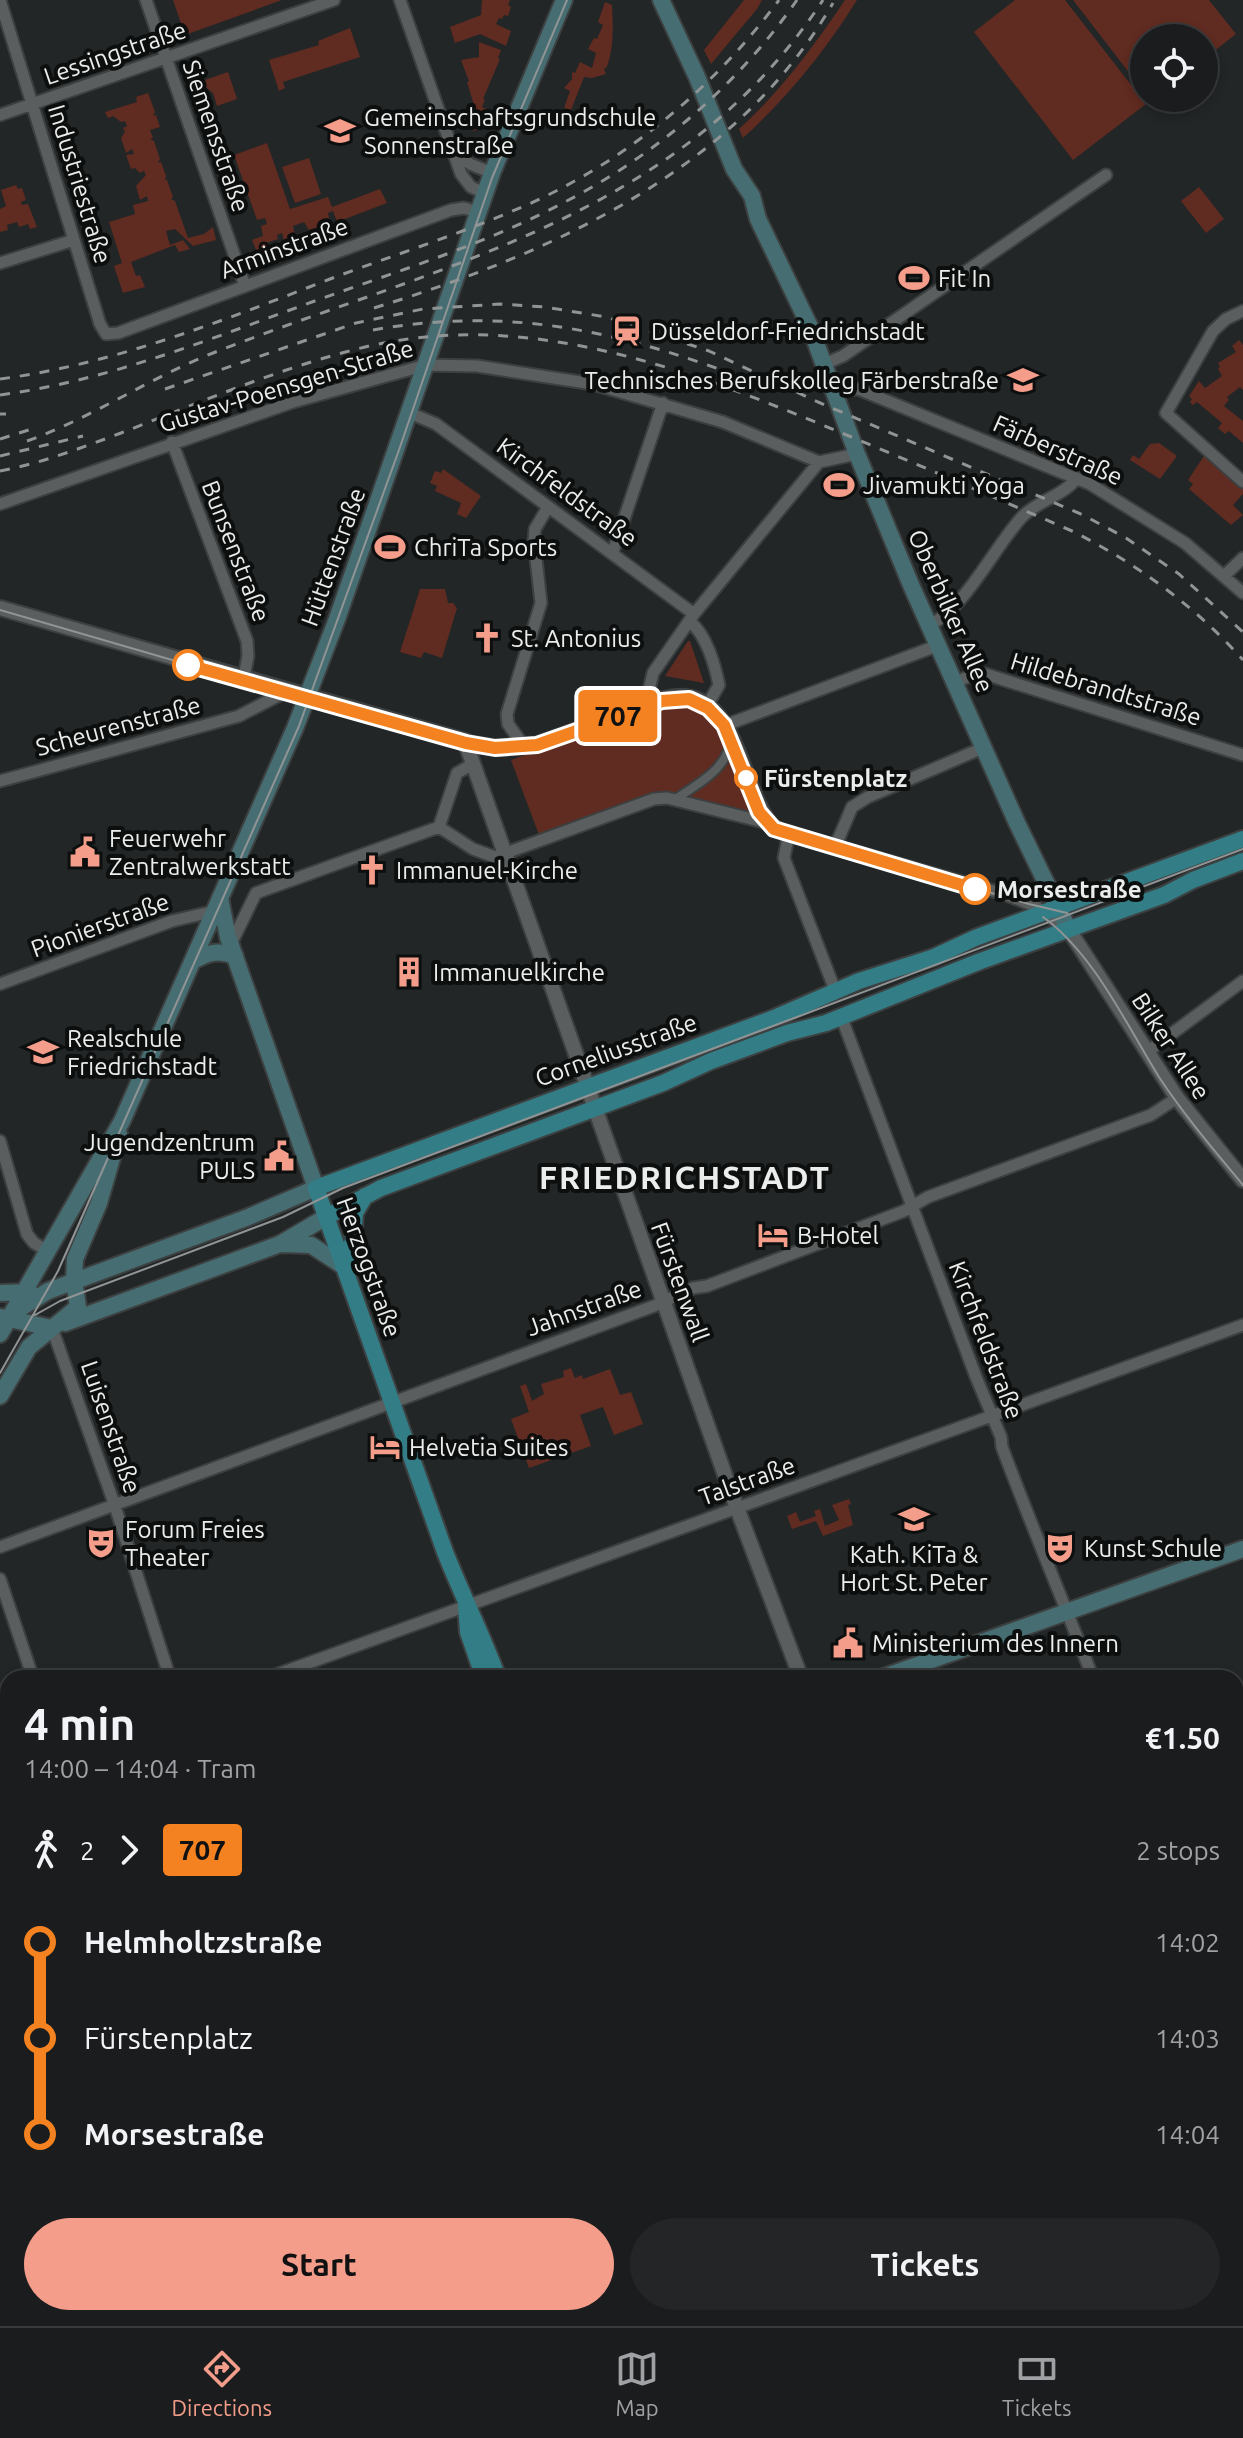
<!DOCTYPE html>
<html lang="en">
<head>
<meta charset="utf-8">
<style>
  body { margin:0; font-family:Ubuntu,sans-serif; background:#232526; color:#f1f3f6; height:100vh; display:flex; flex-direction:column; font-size:30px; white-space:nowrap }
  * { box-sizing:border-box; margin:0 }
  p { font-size:26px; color:#9fa1a4 }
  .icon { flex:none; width:44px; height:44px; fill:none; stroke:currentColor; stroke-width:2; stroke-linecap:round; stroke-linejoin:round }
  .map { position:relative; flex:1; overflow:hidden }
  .panel { position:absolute; left:0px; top:1670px; width:1244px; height:656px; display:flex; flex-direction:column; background:#1a1c1d; border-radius:24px 24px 0 0; box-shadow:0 4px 12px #0003,0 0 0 2px #383a3b }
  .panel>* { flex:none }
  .badge { padding:0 16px; border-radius:6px; font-size:28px; line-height:52px }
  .controls { position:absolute; left:1130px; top:24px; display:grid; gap:16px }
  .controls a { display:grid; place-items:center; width:88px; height:88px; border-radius:50%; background:#1a1c1d; box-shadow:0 4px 12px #0003,0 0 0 2px #383a3b; font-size:40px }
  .map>.badge { position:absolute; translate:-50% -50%; box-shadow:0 0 0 4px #fff }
  .legs { display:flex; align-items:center; gap:12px; height:88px; padding:0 24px; font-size:26px }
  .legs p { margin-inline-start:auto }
  .head { display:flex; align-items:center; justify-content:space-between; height:136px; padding:0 24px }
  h1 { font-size:44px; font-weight:700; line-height:60px }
  .primary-button { display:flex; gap:16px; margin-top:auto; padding:16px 24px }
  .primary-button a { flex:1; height:92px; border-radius:48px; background:#f49d8b; color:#111; font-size:32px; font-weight:700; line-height:92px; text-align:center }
  .primary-button a+a { background:#232526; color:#f1f3f6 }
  ul { padding:0 24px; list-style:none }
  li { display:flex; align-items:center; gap:28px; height:96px; font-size:30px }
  li i { display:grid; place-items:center; width:12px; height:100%; margin:0 10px; background:currentColor }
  li i::after { content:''; width:20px; height:20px; margin:-10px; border:6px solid; border-radius:50%; background:#1a1c1d }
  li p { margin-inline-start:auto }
  li:first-child i { background:linear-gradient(#0000 50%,currentColor 0) }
  li:last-child i { background:linear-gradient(currentColor 50%,#0000 0) }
  .dock { display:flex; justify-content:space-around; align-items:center; height:112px; border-top:2px solid #383a3b; background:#1a1c1d; font-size:22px; color:#9fa1a4 }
  .dock a { display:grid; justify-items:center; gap:4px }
  .dock .on { color:#f49d8b }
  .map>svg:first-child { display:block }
  .green { fill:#602b20 }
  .water { fill:#290300 }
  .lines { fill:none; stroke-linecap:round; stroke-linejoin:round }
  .pedestrian-casing { stroke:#3d4041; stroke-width:12 }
  .minor-casing { stroke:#3d4041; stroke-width:15 }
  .tertiary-casing { stroke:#3d4041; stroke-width:18 }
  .secondary-casing { stroke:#3d4041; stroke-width:20 }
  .primary-casing { stroke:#3d4041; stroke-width:20 }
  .trunk-casing { stroke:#3d4041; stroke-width:22 }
  .pedestrian { stroke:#5a5e5f; stroke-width:8 }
  .minor { stroke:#5a5e5f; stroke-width:11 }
  .tertiary { stroke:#5a5e5f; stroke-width:14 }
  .secondary { stroke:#466e72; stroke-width:16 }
  .primary { stroke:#327d86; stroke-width:16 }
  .trunk { stroke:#258893; stroke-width:18 }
  .tram { stroke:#919495; stroke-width:2 }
  .rail { stroke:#919495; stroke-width:3; stroke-dasharray:10 10; stroke-linecap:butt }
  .line-1-casing { stroke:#fff; stroke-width:18 }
  .line-1 { stroke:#f58220; stroke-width:12 }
  .stop-1-dot { fill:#fff; stroke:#f58220; stroke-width:4 }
  .labels { text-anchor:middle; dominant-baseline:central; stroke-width:8; stroke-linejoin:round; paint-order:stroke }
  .street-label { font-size:24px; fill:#ebeded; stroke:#0d0f0f }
  .poi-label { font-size:24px; fill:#ebeded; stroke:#0d0f0f; text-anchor:start }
  .stop-label { font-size:24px; font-weight:bold; fill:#ebeded; stroke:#0d0f0f; text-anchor:start }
  .district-label { font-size:32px; font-weight:bold; letter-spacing:2px; fill:#ebeded; stroke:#0d0f0f }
</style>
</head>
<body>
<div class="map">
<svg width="1243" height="2326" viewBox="0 0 1243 2326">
  <rect width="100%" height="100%" fill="#222627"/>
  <path class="green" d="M173,0h109l-97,35z
    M482,0h28l-2,5 3,2 -3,9 -4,-1 -2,4 -3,-1 -3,6 15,7 -5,15 -26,-12 -25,9 -5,-16 31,-12z
    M744,0h18l-5,9 -46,55 -7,-14z
    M845,0h12c-31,50 -70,98 -114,138l-4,-9c42,-38 74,-82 106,-129z
    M1015,0h50l81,104 -73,56 -99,-128z
    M1073,0h136l27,34 -32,25v-21h-60v54z
    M605,2l7,3c1,23 2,40 -5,62l-3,2 2,5 -14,4 -8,-1 -13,33 -7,-2 6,-17 -6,-3 8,-9v-7l3,1 5,-11 12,6 4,-15 -8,-4 6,-11 3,1 6,-14 -5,-3z
    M350,28l10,29 -77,25 2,6 -6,3 -10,-31 50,-15 -1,-4z
    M479,42l22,8 -3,8 2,1 -17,40 2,1 -3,7 7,3 -8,19 -8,2 -2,-5 7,-3c-2,-13 -6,-24 -11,-41l2,-1 -8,-21 18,-3z
    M228,72l9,27 -20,7 -4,-13 -14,-11z
    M148,93l7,19 -2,4 3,-1 4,12 -10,3 3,8 -3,1 4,2 6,18 -2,4 3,-1 5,14 -1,4h2l6,17 -2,2 4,2 13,37 16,-4 9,-7 3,13 -23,6 -18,-17 -9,2 4,14 13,-5 7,9 -11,3 -4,-7 -44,17 5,14 4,-1 5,12 -22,6 -9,-27 8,-3 -13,-41 26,-8 -2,-9 15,-4 -1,-5 -7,4 -4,-14 10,-11 -2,-4 -4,2 -5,-5 -4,1 -5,-14 8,-1 -2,-5 -6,4 -5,-15 4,-6 -2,-4 4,-2 -2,-5 -4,1 -8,-6 -5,2 -3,-6 32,-10 -1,-5z
    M267,143l23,66 38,-12 4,10 48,-18 7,14 -50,19 -4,-11 -5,2 2,10 -21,7 -5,-8 -11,4 2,10 -11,5 -2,-8 -5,2 1,4 -12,4 1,6 -10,3 -5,-12 11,-4 -2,-10 6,-2 -2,-6 -8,2 -23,-65z
    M309,158l12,36 -26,9 -13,-36z
    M16,185l2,4 4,-1 4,12 -5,2 1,3 6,-1 9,23 -7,2 -2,-5 -9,3 -2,-5 -10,3 1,5 -8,2v-23l6,-3 -5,-16z
    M1199,187l25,32 -18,14 -25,-32z
    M1239,340l4,5v45l-3,-3 -13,10 2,3 -5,6 19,15v22l-14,-12 -4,3 -7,-6 4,-5 -25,-21 -4,3 -3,-3 2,-3 -3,-3 10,-15 6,7 17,-12 -4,-7 2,-2 -2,-4 18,-11 -4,-6z
    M1159,443l18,13 -17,23 -30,-19 3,-5 6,4 11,-15z
    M1204,456l39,32v6l-10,11 10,10 -12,10 -42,-36 4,-5 -5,-4z
    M443,469l38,27 -15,22 -9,-4 4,-11 -26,-12 2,-5 -7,-3 5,-12 6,2z
    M420,589h25l3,14h5l4,5 -15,50 -18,-6 -3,6 -21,-6z
    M688,641h2l14,42 -39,-7z
    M673,701c11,0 21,1 30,8 25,18 39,77 50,106l-96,-24 -118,44 -28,-75z
    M571,1368l4,10 7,-3 1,4 27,-10 10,26 11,-3 12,32 -29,11 -11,-28 -23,8 11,31 -62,22 -18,-49 18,-7 -9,-26 6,-2 6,17 12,-7 -3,-10 23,-7 -1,-6z
    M849,1499l2,5 -3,1 5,20 -30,11 -7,-15 -24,8 -5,-13 9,-4 4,10 16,-6 -2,-5 6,-2 5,17 14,-6 -7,-15z
    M125,2318h305l-14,8h-288z"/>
  <path class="water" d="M152,2318h152l3,8h-152z"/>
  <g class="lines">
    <g class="pedestrian-casing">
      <path id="pedestrian" d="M674,800c25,-17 55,-31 58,-65"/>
    </g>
    <g class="minor-casing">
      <path id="minor" d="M0,0l100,324 6,10 12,-1 333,-123 13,-2 14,4
        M146,0l99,286
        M400,0l61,174 10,13 14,6
        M0,115l334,-115
        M455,152l15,12 22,9
        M0,263l74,-23
        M1243,311l-17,8 -13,12 -47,82 77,69
        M824,364l19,-8 263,-181
        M834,391l24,-2 232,95 95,59 58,50
        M410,413l26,11 258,190
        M172,442l75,199 1,15 -4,21
        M0,504l293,-102 133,-37 51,1 116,18 130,38 96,40
        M613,552l50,-149
        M1224,576l19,-18
        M690,622c16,12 25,43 29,63l-11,19
        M929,625c35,-15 66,-79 93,-108 15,-16 41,-21 55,-39
        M956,682l16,-7 13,-1 258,81
        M635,707l14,-17 4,-17 41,-59 125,-152 38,-8
        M726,725l213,-80
        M465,741l29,5 42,-3 126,-45c76,-21 77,85 110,126
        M523,745l-15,-21 -1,-10 34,-111 -7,-62 1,-12 13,-22
        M0,781l239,-65 50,-26
        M439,827l34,22 22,8 159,-58 13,-1 105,26 11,7 221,63 31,12 33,24
        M439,827l18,-54 16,-9
        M789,833l-5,25 51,132
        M835,847l17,-40 16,-10 117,-50
        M231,944l25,-51 183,-66
        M0,984l172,-63 43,-10
        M841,1016l135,361 25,60 1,10c29,78 61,153 91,231
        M1147,1052l96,-71
        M0,1141l27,93 7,9 14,8
        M52,1328l63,178 55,172
        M0,1547l654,-241 39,-18 14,-2 197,-75 24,-14 223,-82 26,-17
        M0,1579l33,99
        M267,1678l976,-353
        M0,1750l8,-1
        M1236,1877l7,-3
        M0,1950l8,9
        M1243,2074v11
        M1236,2313l7,-2
        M6,2326l24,-8
        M444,2326l13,-8
        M630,2326l1,-8
        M1184,2326l32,-8"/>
    </g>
    <g class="tertiary-casing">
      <path id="tertiary" d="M0,608l465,133 266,751 70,186
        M1069,930l108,168 66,82
        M1045,2318l4,8"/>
    </g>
    <g class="secondary-casing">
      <path id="secondary" d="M661,0l36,77 37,92 18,27 6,23 52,108 47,127 54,131 106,238 52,107
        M193,961c16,-9 25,-11 42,-5
        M281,1244l30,1 32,21
        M0,1293l30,-1
        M16,1311l32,-20 198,-73 70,-30 -88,-251 -8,-39
        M0,1317l52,11
        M65,1323l215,-79 46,-27
        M0,1334l122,-213 173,-393 42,-109 155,-446 72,-173
        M0,1396l29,-49 49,-40 -4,-26 1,-22 24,-56 20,-69
        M881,1678l362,-129
        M1236,1718l7,-2
        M0,1980l8,24
        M0,2065l8,22
        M0,2167l8,-3
        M92,2318l3,8
        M115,2318l3,8
        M591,2326l1,-8"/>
    </g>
    <g class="primary-casing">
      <path id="primary" d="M326,1217l55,-29 282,-105 48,-22 76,-28 39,-10 152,-61 186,-67 29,-15 50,-19
        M343,1266l10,-25 2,-28 10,-17
        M466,1606l2,26 16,46
        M498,1678c-16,-44 -36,-83 -53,-126l-129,-364 458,-170 85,-37 75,-24 41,-19 268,-99"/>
    </g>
    <g class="trunk-casing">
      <path id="trunk" d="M603,2326l1,-8
        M616,2326l2,-8"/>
    </g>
    <use href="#pedestrian" class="pedestrian"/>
    <use href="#minor" class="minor"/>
    <use href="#tertiary" class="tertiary"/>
    <use href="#secondary" class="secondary"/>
    <use href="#primary" class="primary"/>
    <use href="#trunk" class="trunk"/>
    <path class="tram" d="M0,610l210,61 279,77c50,4 97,-20 142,-36 15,-6 31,-14 47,-14 13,-1 25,4 34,13 33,31 28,91 62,118l255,75 38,9
      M1043,917c51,37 83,107 116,160 25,38 55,73 84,108
      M35,1315l25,-14 223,-84 60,-29 900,-339
      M0,1373l58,-102 241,-545 100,-276 93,-272 75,-178
      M0,2015l8,23
      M0,2163l8,-3
      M105,2318l3,8"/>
    <path class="rail" d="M374,308c178,-55 362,-137 459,-305
      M373,330c142,-25 254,3 386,54
      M0,379c114,-15 222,-58 330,-100 64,-24 130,-45 192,-72 102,-44 191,-118 257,-207
      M165,389l191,-66 67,-14 77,-5 45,3 61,10 103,34 109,51 265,113 43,23 53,36 64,58
      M0,395c105,-14 202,-53 301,-89 87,-32 178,-59 260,-102 94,-48 176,-118 236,-204
      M0,414h6
      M0,439l38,-12
      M27,441c65,-23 122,-63 186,-88 227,-89 466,-134 610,-353
      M0,456l83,-20
      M0,471c42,-8 81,-23 121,-38 80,-31 161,-66 244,-86 167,-40 333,26 484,89 75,31 149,63 223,95 64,32 123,75 171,129"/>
  </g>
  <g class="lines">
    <g class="line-1-casing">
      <path id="line-1" d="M188,665l278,78 29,5 42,-3 125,-44 27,-2 19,9 16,17 35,87 15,17 201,60"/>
    </g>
    <use href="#line-1" class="line-1"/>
  </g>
  <defs>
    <g id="school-bare" transform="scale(2.4)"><path d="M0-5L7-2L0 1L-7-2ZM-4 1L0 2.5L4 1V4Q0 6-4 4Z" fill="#f49d8b" stroke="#0d0f0f" stroke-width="2.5" paint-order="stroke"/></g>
    <g id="stadium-bare" transform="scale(2.4)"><path d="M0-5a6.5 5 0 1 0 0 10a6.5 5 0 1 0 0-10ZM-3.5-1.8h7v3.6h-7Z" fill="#f49d8b" stroke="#0d0f0f" stroke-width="2.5" paint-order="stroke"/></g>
    <g id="station-bare" transform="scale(2.4)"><path d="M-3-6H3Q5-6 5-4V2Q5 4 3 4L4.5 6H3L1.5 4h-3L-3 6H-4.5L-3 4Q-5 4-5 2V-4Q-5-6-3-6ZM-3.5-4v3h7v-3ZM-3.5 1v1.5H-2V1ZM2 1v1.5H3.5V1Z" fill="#f49d8b" stroke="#0d0f0f" stroke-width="2.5" paint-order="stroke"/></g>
    <g id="church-bare" transform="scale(2.4)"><path d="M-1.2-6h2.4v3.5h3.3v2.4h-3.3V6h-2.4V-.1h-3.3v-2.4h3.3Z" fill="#f49d8b" stroke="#0d0f0f" stroke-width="2.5" paint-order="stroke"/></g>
    <g id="civic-bare" transform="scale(2.4)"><path d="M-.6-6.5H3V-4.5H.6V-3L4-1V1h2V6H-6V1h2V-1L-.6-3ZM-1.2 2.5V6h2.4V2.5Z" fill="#f49d8b" stroke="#0d0f0f" stroke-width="2.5" paint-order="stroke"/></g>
    <g id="building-bare" transform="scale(2.4)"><path d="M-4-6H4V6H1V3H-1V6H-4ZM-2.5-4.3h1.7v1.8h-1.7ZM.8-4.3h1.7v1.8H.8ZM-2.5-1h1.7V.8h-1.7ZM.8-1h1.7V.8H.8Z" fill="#f49d8b" stroke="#0d0f0f" stroke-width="2.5" paint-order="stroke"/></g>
    <g id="hotel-bare" transform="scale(2.4)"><path d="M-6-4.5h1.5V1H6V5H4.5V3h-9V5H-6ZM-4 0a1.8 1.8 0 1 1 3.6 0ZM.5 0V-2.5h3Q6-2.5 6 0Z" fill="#f49d8b" stroke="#0d0f0f" stroke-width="2.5" paint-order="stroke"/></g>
    <g id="theatre-bare" transform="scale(2.4)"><path d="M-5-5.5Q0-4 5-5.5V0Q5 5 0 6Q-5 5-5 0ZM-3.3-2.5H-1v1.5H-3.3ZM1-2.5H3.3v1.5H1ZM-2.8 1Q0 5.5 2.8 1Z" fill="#f49d8b" stroke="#0d0f0f" stroke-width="2.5" paint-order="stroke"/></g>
  </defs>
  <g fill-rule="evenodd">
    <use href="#school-bare" x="340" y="131"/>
    <use href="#stadium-bare" x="914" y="278"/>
    <use href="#station-bare" x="627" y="331"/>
    <use href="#school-bare" x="1023" y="380"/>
    <use href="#stadium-bare" x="839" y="485"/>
    <use href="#stadium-bare" x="390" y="547"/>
    <use href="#church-bare" x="487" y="638"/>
    <use href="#civic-bare" x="85" y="852"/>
    <use href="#church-bare" x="372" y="870"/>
    <use href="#building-bare" x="409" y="972"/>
    <use href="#school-bare" x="43" y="1052"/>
    <use href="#civic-bare" x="279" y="1156"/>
    <use href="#hotel-bare" x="773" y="1235"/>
    <use href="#hotel-bare" x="385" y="1447"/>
    <use href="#school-bare" x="914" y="1519"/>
    <use href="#theatre-bare" x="101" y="1543"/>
    <use href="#theatre-bare" x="1060" y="1548"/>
    <use href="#civic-bare" x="848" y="1643"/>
  </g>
  <g class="stop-1-dot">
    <circle cx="188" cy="665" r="14"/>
    <circle cx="746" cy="778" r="10"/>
    <circle cx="975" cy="889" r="14"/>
  </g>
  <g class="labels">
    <g class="street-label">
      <text transform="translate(115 53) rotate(-19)">Lessingstraße</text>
      <text transform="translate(216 136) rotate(71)">Siemensstraße</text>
      <text transform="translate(80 184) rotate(73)">Industriestraße</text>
      <text transform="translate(284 248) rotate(-20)">Arminstraße</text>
      <text transform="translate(286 386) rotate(-17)">Gustav-Poensgen-Straße</text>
      <text transform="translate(1058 450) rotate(24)">Färberstraße</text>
      <text transform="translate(567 492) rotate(36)">Kirchfeldstraße</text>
      <text transform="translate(236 551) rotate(69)">Bunsenstraße</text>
      <text transform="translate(333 557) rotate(-70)">Hüttenstraße</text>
      <text transform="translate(951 611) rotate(66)">Oberbilker Allee</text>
      <text transform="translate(1106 689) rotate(17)">Hildebrandtstraße</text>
      <text transform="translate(118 726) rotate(-15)">Scheurenstraße</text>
      <text transform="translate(100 925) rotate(-20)">Pionierstraße</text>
      <text transform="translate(1171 1046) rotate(57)">Bilker Allee</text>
      <text transform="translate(616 1050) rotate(-20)">Corneliusstraße</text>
      <text transform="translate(369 1267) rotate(70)">Herzogstraße</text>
      <text transform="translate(680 1282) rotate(70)">Fürstenwall</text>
      <text transform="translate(584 1308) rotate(-20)">Jahnstraße</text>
      <text transform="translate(986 1340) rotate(69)">Kirchfeldstraße</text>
      <text transform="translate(111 1427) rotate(71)">Luisenstraße</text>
      <text transform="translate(747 1481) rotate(-20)">Talstraße</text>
    </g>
    <g class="poi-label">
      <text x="364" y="117">Gemeinschaftsgrundschule<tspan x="364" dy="28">Sonnenstraße</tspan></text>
      <text x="938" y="278">Fit In</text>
      <text x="651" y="331">Düsseldorf-Friedrichstadt</text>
      <text x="999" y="380" text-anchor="end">Technisches Berufskolleg Färberstraße</text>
      <text x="863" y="485">Jivamukti Yoga</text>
      <text x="414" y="547">ChriTa Sports</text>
      <text x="511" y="638">St. Antonius</text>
      <text x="109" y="838">Feuerwehr<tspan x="109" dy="28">Zentralwerkstatt</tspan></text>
      <text x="396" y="870">Immanuel-Kirche</text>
      <text x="433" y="972">Immanuelkirche</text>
      <text x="67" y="1038">Realschule<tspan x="67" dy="28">Friedrichstadt</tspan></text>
      <text x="255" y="1142" text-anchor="end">Jugendzentrum<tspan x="255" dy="28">PULS</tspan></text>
      <text x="797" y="1235">B-Hotel</text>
      <text x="409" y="1447">Helvetia Suites</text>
      <text x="125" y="1529">Forum Freies<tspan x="125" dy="28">Theater</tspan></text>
      <text x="1084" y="1548">Kunst Schule</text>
      <text x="914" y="1554" text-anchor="middle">Kath. KiTa &amp;<tspan x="914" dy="28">Hort St. Peter</tspan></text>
      <text x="872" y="1643">Ministerium des Innern</text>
    </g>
    <g class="stop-label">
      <text x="764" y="778">Fürstenplatz</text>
      <text x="997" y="889">Morsestraße</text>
    </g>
    <g class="district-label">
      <text x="685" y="1177">FRIEDRICHSTADT</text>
    </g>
  </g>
</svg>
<div class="controls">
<a><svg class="icon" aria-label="locate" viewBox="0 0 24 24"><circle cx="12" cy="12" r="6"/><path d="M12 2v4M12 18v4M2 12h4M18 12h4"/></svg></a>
</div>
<b class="badge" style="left:618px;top:716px;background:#f58220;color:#111">707</b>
<section class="panel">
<div class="head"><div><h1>4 min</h1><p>14:00 – 14:04 · Tram</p></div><b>€1.50</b></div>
<div class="legs"><svg class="icon" aria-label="walk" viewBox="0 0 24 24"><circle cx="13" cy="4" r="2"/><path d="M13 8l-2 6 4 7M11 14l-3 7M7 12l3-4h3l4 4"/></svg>2<svg class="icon" aria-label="forward" viewBox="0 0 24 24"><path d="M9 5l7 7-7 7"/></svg><b class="badge" style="background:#f58220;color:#111">707</b><p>2 stops</p></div>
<ul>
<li><i style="color:#f58220"></i><b>Helmholtzstraße</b><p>14:02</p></li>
<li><i style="color:#f58220"></i><span>Fürstenplatz</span><p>14:03</p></li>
<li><i style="color:#f58220"></i><b>Morsestraße</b><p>14:04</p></li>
</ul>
<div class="primary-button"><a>Start</a><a>Tickets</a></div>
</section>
</div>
<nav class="dock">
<a class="on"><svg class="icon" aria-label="directions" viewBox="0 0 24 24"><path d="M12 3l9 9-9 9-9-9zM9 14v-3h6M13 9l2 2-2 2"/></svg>Directions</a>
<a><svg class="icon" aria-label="map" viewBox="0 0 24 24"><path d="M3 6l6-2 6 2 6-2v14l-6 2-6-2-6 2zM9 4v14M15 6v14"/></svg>Map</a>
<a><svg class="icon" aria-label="tickets" viewBox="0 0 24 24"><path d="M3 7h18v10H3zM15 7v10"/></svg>Tickets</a>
</nav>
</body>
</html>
